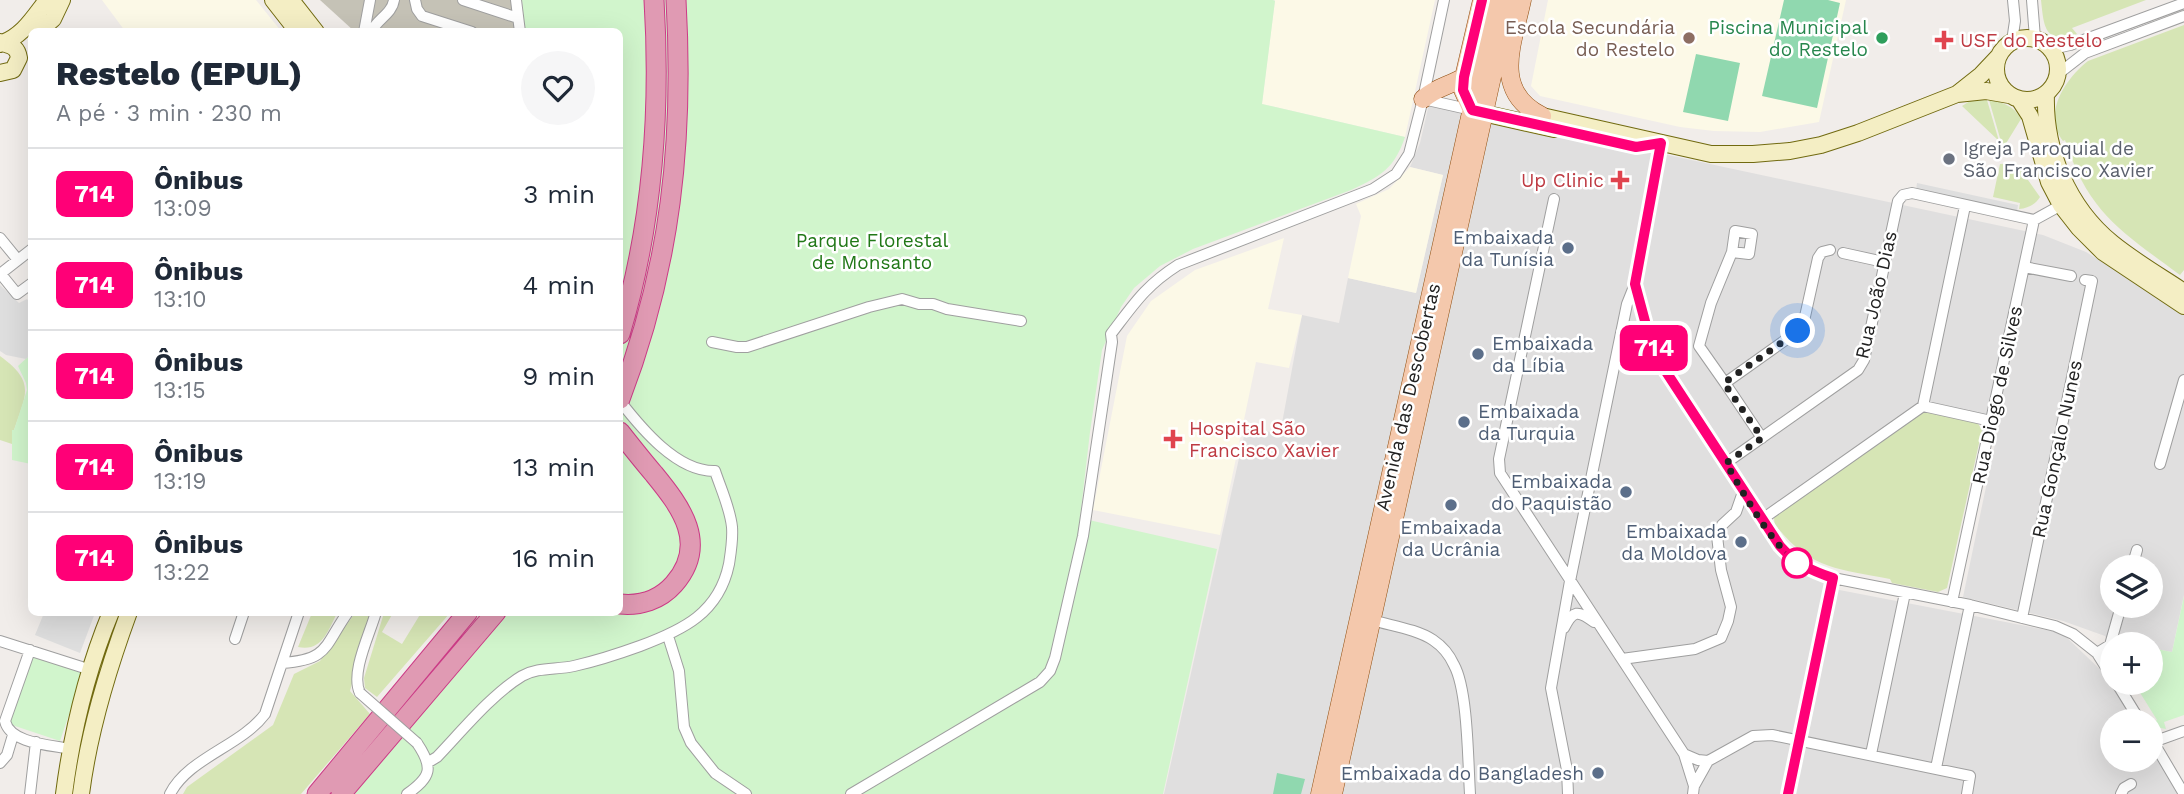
<!DOCTYPE html>
<html lang="pt">
<head>
<meta charset="utf-8">
<style>
  body { margin:0; font-family:"Work Sans",sans-serif; background:#f6f6f7; color:#1f2937; height:100vh; display:flex; flex-direction:column; font-size:26px; white-space:nowrap }
  * { box-sizing:border-box; margin:0 }
  p { font-size:23px; color:#747a83 }
  .icon { flex:none; width:38px; height:38px; fill:none; stroke:currentColor; stroke-width:2; stroke-linecap:round; stroke-linejoin:round }
  .map { position:relative; flex:1; overflow:hidden }
  .drawer { position:absolute; left:28px; top:28px; width:595px; height:588px; display:flex; flex-direction:column; background:#fff; border-radius:10px; box-shadow:0 7px 28px #0002 }
  .drawer>* { flex:none }
  .badge { padding:0 14px; border-radius:10px; font-size:24px; line-height:46px }
  .tools { position:absolute; left:2100px; top:555px; display:grid; gap:14px }
  .tools a { display:grid; place-items:center; width:63px; height:63px; border-radius:50%; background:#fff; box-shadow:0 7px 28px #0002; font-size:35px }
  .you { position:absolute; width:35px; height:35px; margin:-18px; border:5px solid #fff; border-radius:50%; background:#1a73e8; box-shadow:0 0 0 10px #1a73e833 }
  .map>.badge { position:absolute; translate:-50% -50%; box-shadow:0 0 0 4px #fff }
  .round { display:grid; place-items:center; flex:none; width:74px; height:74px; border-radius:37px; background:#f6f6f7 }
  .headline { display:flex; align-items:center; justify-content:space-between; height:119px; padding:0 28px }
  h1 { font-size:33px; font-weight:800; line-height:52px }
  ul { padding:0; list-style:none }
  li { display:flex; align-items:center; gap:21px; height:91px; padding:0 28px; border-top:2px solid #e0e1e3 }
  li div { flex:1 }
  li b { display:block; font-size:26px }
  li em { font-style:normal }
  li .badge { min-width:77px; font-weight:700; text-align:center }
  .map>svg:first-child { display:block }
  .residential { fill:#e0dfdf; fill-rule:evenodd }
  .education { fill:#fcf9e7 }
  .construction { fill:#c5c2b6 }
  .grass { fill:#d6e5b5 }
  .park { fill:#d1f5cc }
  .pitch { fill:#90d8af }
  .parking { fill:#dedede }
  .lines { fill:none; stroke-linecap:round; stroke-linejoin:round }
  .street-casing { stroke:#9f9f9f; stroke-width:12 }
  .secondary-casing { stroke:#716a10; stroke-width:18 }
  .primary-casing { stroke:#904e0f; stroke-width:19 }
  .highway-casing { stroke:#cb3b86; stroke-width:21 }
  .street { stroke:#fff; stroke-width:10 }
  .secondary { stroke:#f4eec4; stroke-width:16 }
  .primary { stroke:#f4c8ac; stroke-width:18 }
  .highway { stroke:#e09ab3; stroke-width:19 }
  .street-bridge-casing { stroke:#9f9f9f; stroke-width:12; stroke-linecap:butt }
  .street-bridge { stroke:#fff; stroke-width:10 }
  .line-casing { stroke:#fff; stroke-width:16 }
  .line { stroke:#f07; stroke-width:10 }
  .walk { stroke:#222; stroke-width:7; stroke-dasharray:0 12.6 }
  .education-dot { fill:#8d6e63; stroke:#fff; stroke-width:2.5 }
  .leisure-dot { fill:#2e9e5b; stroke:#fff; stroke-width:2.5 }
  .health-dot { fill:#e0444e; stroke:#fff; stroke-width:2.5 }
  .worship-dot { fill:#6b7280; stroke:#fff; stroke-width:2.5 }
  .service-dot { fill:#5c6f8a; stroke:#fff; stroke-width:2.5 }
  .stop-dot { fill:#fff; stroke:#f07; stroke-width:3.5 }
  .labels { text-anchor:middle; dominant-baseline:central; stroke-width:5; stroke-linejoin:round; paint-order:stroke }
  .education-label { font-size:19px; fill:#785e54; stroke:#fff; text-anchor:end }
  .leisure-label { font-size:19px; fill:#27864d; stroke:#fff; text-anchor:end }
  .health-label { font-size:19px; fill:#be3a42; stroke:#fff; text-anchor:start }
  .worship-label { font-size:19px; fill:#5b616d; stroke:#fff; text-anchor:start }
  .service-label { font-size:19px; fill:#4e5e75; stroke:#fff; text-anchor:end }
  .park-label { font-size:19px; fill:#217817; stroke:#fff }
  .street-label { font-size:19px; fill:#222; stroke:#fff }
</style>
</head>
<body>
<div class="map">
<svg width="2184" height="794" viewBox="0 0 2184 794">
  <rect width="100%" height="100%" fill="#f1edea"/>
  <path class="residential" d="M1429,104l614,131 43,17 98,60v283l-12,57 -21,-4v-4l-28,-2 -1,2h-10v3l-7,-11 -42,-15 -100,-24 37,-177 -74,-16 -164,121 67,63 233,45 45,43 29,45h-24v39h39v-17l11,16 15,35h-1013l82,-367 34,7 22,-119 37,8 9,-45 68,15 27,-118 -33,-8 10,-24zM2112,567h39v39h-39z"/>
  <path class="education" d="M102,0h154l25,31h-156z
    M1275,0h160l-30,137 -143,-33z
    M1548,0h298l-27,122 -59,10 -46,-1 -34,-4 -140,-31 -9,-10z
    M1410,167l33,8 -27,118 -68,-15 13,-62 -5,-12 33,-15z
    M1284,238l-16,71 34,6 -13,53 -33,-6 -36,173 -127,-25 34,-174 24,-35 44,-31z"/>
  <path class="construction" d="M320,0h201l-4,32 -163,-1z"/>
  <path class="grass" d="M2041,0h105l-74,28 5,6c-33,10 -33,-7 -36,-34z
    M2184,25v245l-4,5c-59,-44 -91,-61 -115,-135l-2,1c-21,-27 2,-62 25,-80z
    M1987,100l12,41 -37,-35 8,-5z
    M1989,100c14,2 25,6 32,19l-16,26h-3z
    M2016,163l24,34c-5,8 -12,11 -21,12l1,-6 -27,-6 7,-33z
    M0,356c36,26 26,38 14,74h-2v14l-12,-4z
    M1923,412h8l46,10 5,8 -35,158 -9,4 -46,-9 -2,-4c-50,-10 -79,-9 -113,-52l-2,1 -1,-10 3,-4z
    M312,613h25c-9,18 -15,39 -39,34z
    M355,613h16l-21,78 20,23 -69,80h-118l4,-7 86,-62 21,-51 26,-13z
    M384,613h9l-11,19 20,12 19,-31h29l-73,84 -12,-9 -1,-10z"/>
  <path class="park" d="M522,0h751l2,1 -13,103 143,33c-11,32 -24,39 -54,53l-158,59 -33,17 -26,22 -13,19 -19,43 -12,82 -10,86 137,31 -54,245h-835l152,-181 140,-1v-245l2,-7 -2,-6v-322l-95,-1z
    M31,354v110l-19,-4v-30h2l13,-40 -1,-7 -8,-17z
    M2184,596v119l-20,7 2,7 -10,-2 -4,-3 5,-4 -23,-37 17,-1v-34l21,4z
    M32,656l51,17 -23,68 -51,-17z"/>
  <path class="pitch" d="M1784,0h44l12,3 -23,105 -55,-12z
    M1696,54l44,9 -12,58 -45,-9z
    M1277,773l28,6 -4,15h-28z"/>
  <path class="parking" d="M1917,183l101,22 -1,7 -101,-22z
    M0,285l19,18 8,-4 4,5v50l-5,5 -20,-4 -6,-4z
    M44,613h51l-15,40 -45,-18z"/>
  <g class="lines">
    <g class="street-casing">
      <path id="street" d="M415,0l2,9 5,7 50,16
        M463,0l55,18
        M516,0l4,32
        M2032,0l3,38
        M364,32l6,-32
        M371,32c6,-13 21,-18 23,-32
        M2012,41l3,-20 -2,-21
        M2052,49l18,-4 114,-42
        M2058,74l27,-21 99,-37
        M1423,99l49,11
        M1554,199l-55,260 1,14 184,281 14,6 10,1 45,-25 19,-1 198,41 -3,18
        M2034,220l31,-17
        M1735,231l17,3 -3,20 -17,-2z
        M0,238l18,22
        M1843,253l41,9
        M2024,267l47,9
        M0,273l17,21 15,-11
        M0,274l32,-25
        M1635,284l10,41 14,36 67,102 17,29 37,54 10,11 22,14 21,7 137,27 85,21 18,8 24,19 15,24
        M712,342l25,5h10l122,-40 33,-8 17,5h14l14,5 74,12
        M1615,362l26,-7 18,6
        M1725,383l-26,-37 12,-43 21,-51
        M1923,406l68,15
        M1762,438l-37,-55 73,-52 6,-10 14,-63 4,-6 8,-2
        M1726,463l132,-93 6,-10 34,-159 5,-6 9,-2 122,27
        M2160,464l24,-84
        M1761,520l162,-114 42,-200
        M2132,567l5,-17
        M1952,602l82,-382
        M2022,618l70,-337 -7,-1
        M1372,620c20,6 44,9 61,20 9,6 17,16 21,25 14,25 14,98 16,129
        M1564,628c9,-18 14,-18 30,-6
        M668,636l11,35 5,56 7,16 24,30 31,21
        M235,639l9,-27
        M0,641l91,29
        M30,650l-25,71c5,23 47,24 66,28
        M2097,653l13,-8 11,-39
        M1622,659l73,-10 26,-11 7,-17 3,-14 -10,-37 -4,-34 5,-11 14,-13 7,-20
        M282,663c47,-3 42,-17 66,-51
        M2116,682l24,39
        M360,693c-10,-20 10,-59 16,-81
        M2151,738l33,56
        M2153,742l31,-11
        M1684,754l10,32 -1,8
        M1871,754l34,-161
        M0,763l7,-8 6,-20
        M427,763l10,-6c24,-25 55,-63 85,-81 16,-9 34,-6 52,-10 22,-5 44,-12 66,-20 43,-16 79,-33 89,-82 2,-13 4,-24 3,-37 -2,-19 -11,-38 -17,-56 -38,1 -74,-43 -95,-70
        M1936,768l34,-163
        M1694,786l14,-25
        M30,794l6,-52
        M170,794c18,-36 71,-48 95,-80l34,-102
        M407,794c24,-17 27,-26 10,-51
        M851,794l189,-112 10,-11 5,-13 28,-122 29,-194 -1,-8c23,-30 34,-48 67,-69l195,-76 23,-15 13,-20 14,-55 21,-99
        M1568,794l-1,-24 -16,-82 19,-107 57,-277 8,-20 26,-141
        M1788,794l45,-216
        M2121,794l3,-6 7,-4"/>
    </g>
    <g class="secondary-casing">
      <path id="secondary" d="M273,0l25,32
        M291,0l25,32
        M38,32l15,-13 9,-19
        M1996 69a31 31 0 1 1 62 0a31 31 0 1 1-62 0Z
        M0,42c10,4 17,3 19,16l-6,12 -13,3
        M0,44c23,-8 33,-26 47,-44
        M1957,94l29,-3 23,4
        M2046,94c-2,56 22,113 66,149 22,18 48,33 72,49
        M2019,99l11,17 19,66 12,23 18,23 24,24 81,54
        M1474,111l80,18
        M1542,116l169,38h42l37,-3 31,-6 37,-12 99,-39 24,-19 17,-18
        M64,794c8,-62 23,-124 47,-182
        M81,794c8,-63 26,-122 48,-182"/>
    </g>
    <g class="primary-casing">
      <path id="primary" d="M1522,0c-9,43 -31,91 20,116
        M1423,99c13,-12 26,-13 41,-22
        M1472,110l-9,-20 1,-13 18,-77
        M1320,794l176,-794
        M1333,794l176,-794"/>
    </g>
    <g class="highway-casing">
      <path id="highway" d="M620,334c33,-110 41,-220 34,-334
        M620,399c51,-133 64,-258 56,-399
        M620,432c11,14 22,28 34,42 27,33 55,70 20,110 -14,16 -34,22 -54,20
        M317,794l151,-182
        M341,794l155,-182"/>
    </g>
    <use href="#street" class="street"/>
    <use href="#secondary" class="secondary"/>
    <use href="#primary" class="primary"/>
    <use href="#highway" class="highway"/>
    <g class="street-bridge-casing">
      <path id="street-bridge" d="M360,693l57,50"/>
    </g>
    <use href="#street-bridge" class="street-bridge"/>
  </g>
  <g class="lines">
    <g class="line-casing">
      <path id="line" d="M1482,0l-18,77 -1,13 9,20 164,37 25,-4 -26,141 11,41 13,36 121,185c15,17 32,25 53,32l-45,216"/>
    </g>
    <use href="#line" class="line"/>
    <path class="walk" d="M1797,563c-29,-24 -52,-67 -71,-100l36,-25 -38,-55 74,-52"/>
  </g>
  <circle class="education-dot" cx="1689" cy="38" r="7"/>
  <circle class="leisure-dot" cx="1882" cy="38" r="7"/>
  <g class="health-dot">
    <path d="M1940.5 29.5h7v7h7v7h-7v7h-7v-7h-7v-7h7z"/>
    <path d="M1616.5 169.5h7v7h7v7h-7v7h-7v-7h-7v-7h7z"/>
    <path d="M1169.5 428.5h7v7h7v7h-7v7h-7v-7h-7v-7h7z"/>
  </g>
  <circle class="worship-dot" cx="1949" cy="159" r="7"/>
  <g class="service-dot">
    <circle cx="1568" cy="248" r="7"/>
    <circle cx="1478" cy="354" r="7"/>
    <circle cx="1464" cy="422" r="7"/>
    <circle cx="1626" cy="492" r="7"/>
    <circle cx="1451" cy="505" r="7"/>
    <circle cx="1741" cy="542" r="7"/>
    <circle cx="1598" cy="773" r="7"/>
  </g>
  <circle class="stop-dot" cx="1797" cy="563" r="14"/>
  <g class="labels">
    <g class="education-label">
      <text x="1675" y="27">Escola Secundária<tspan x="1675" dy="22">do Restelo</tspan></text>
    </g>
    <g class="leisure-label">
      <text x="1868" y="27">Piscina Municipal<tspan x="1868" dy="22">do Restelo</tspan></text>
    </g>
    <g class="health-label">
      <text x="1960" y="40">USF do Restelo</text>
      <text x="1604" y="180" text-anchor="end">Up Clinic</text>
      <text x="1189" y="428">Hospital São<tspan x="1189" dy="22">Francisco Xavier</tspan></text>
    </g>
    <g class="worship-label">
      <text x="1963" y="148">Igreja Paroquial de<tspan x="1963" dy="22">São Francisco Xavier</tspan></text>
    </g>
    <g class="service-label">
      <text x="1554" y="237">Embaixada<tspan x="1554" dy="22">da Tunísia</tspan></text>
      <text x="1492" y="343" text-anchor="start">Embaixada<tspan x="1492" dy="22">da Líbia</tspan></text>
      <text x="1478" y="411" text-anchor="start">Embaixada<tspan x="1478" dy="22">da Turquia</tspan></text>
      <text x="1612" y="481">Embaixada<tspan x="1612" dy="22">do Paquistão</tspan></text>
      <text x="1451" y="527" text-anchor="middle">Embaixada<tspan x="1451" dy="22">da Ucrânia</tspan></text>
      <text x="1727" y="531">Embaixada<tspan x="1727" dy="22">da Moldova</tspan></text>
      <text x="1584" y="773">Embaixada do Bangladesh</text>
    </g>
    <g class="park-label">
      <text x="872" y="240">Parque Florestal<tspan x="872" dy="22">de Monsanto</tspan></text>
    </g>
    <g class="street-label">
      <text transform="translate(1876 295) rotate(-77)">Rua João Dias</text>
      <text transform="translate(1997 395) rotate(-78)">Rua Diogo de Silves</text>
      <text transform="translate(1408 397) rotate(-77)">Avenida das Descobertas</text>
      <text transform="translate(2057 449) rotate(-78)">Rua Gonçalo Nunes</text>
    </g>
  </g>
</svg>
<div class="tools">
<a><svg class="icon" aria-label="layers" viewBox="0 0 24 24"><path d="M12 4l9 5-9 5-9-5zM3 14l9 5 9-5"/></svg></a>
<a>+</a>
<a>−</a>
</div>
<div class="you" style="left:1798px;top:331px"></div>
<b class="badge" style="left:1654px;top:348px;background:#f07;color:#fff">714</b>
<section class="drawer">
<div class="headline"><div><h1>Restelo (EPUL)</h1><p>A pé · 3 min · 230 m</p></div><a class="round"><svg class="icon" aria-label="heart" viewBox="0 0 24 24"><path d="M12 20l-8-8c-3-5 5-10 8-4 3-6 11-1 8 4z"/></svg></a></div>
<ul>
<li><span class="badge" style="background:#f07;color:#fff">714</span><div><b>Ônibus</b><p>13:09</p></div><em>3 min</em></li>
<li><span class="badge" style="background:#f07;color:#fff">714</span><div><b>Ônibus</b><p>13:10</p></div><em>4 min</em></li>
<li><span class="badge" style="background:#f07;color:#fff">714</span><div><b>Ônibus</b><p>13:15</p></div><em>9 min</em></li>
<li><span class="badge" style="background:#f07;color:#fff">714</span><div><b>Ônibus</b><p>13:19</p></div><em>13 min</em></li>
<li><span class="badge" style="background:#f07;color:#fff">714</span><div><b>Ônibus</b><p>13:22</p></div><em>16 min</em></li>
</ul>
</section>
</div>
</body>
</html>
